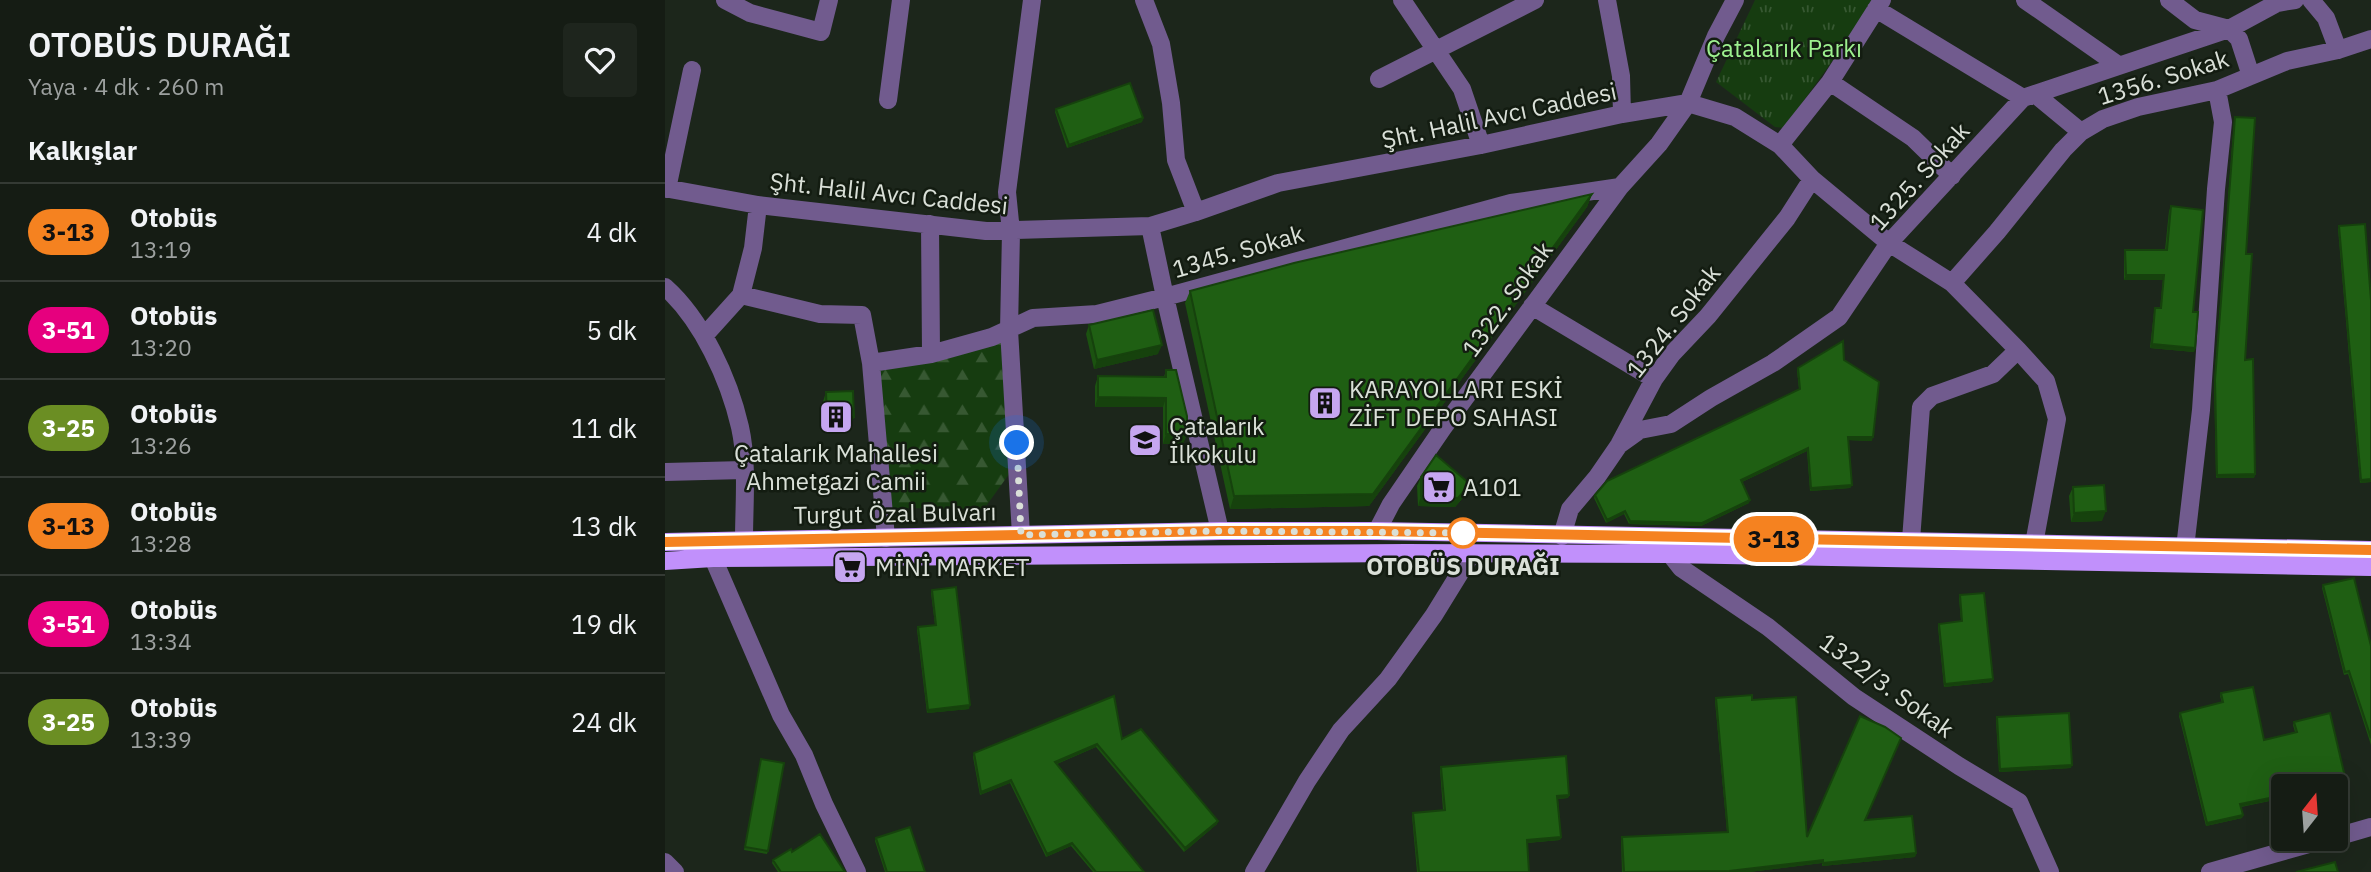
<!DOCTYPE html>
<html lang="tr">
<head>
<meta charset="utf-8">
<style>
  body { margin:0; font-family:"IBM Plex Sans",sans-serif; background:#1e251d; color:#f1f3f6; height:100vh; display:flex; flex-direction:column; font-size:26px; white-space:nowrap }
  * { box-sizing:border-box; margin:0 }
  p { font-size:23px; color:#9da1a0 }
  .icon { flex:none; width:38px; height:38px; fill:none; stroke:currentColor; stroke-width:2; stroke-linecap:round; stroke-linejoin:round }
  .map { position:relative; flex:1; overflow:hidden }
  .panel { display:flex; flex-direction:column; background:#151c14; width:665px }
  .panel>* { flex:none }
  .badge { padding:0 14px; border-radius:23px; font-size:24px; line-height:46px }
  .needle { width:46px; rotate:17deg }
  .fabs { position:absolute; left:1606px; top:774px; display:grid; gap:14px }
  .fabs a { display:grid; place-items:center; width:77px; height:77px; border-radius:7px; background:#151c14; box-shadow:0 7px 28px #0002,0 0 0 2px #343a34; font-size:35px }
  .you { position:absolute; width:35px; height:35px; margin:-18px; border:5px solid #fff; border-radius:50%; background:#1a73e8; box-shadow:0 0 0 10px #1a73e833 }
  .map>.badge { position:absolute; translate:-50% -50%; box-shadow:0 0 0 4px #fff }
  h2 { padding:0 28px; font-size:26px; line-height:63px }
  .round { display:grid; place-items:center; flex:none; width:74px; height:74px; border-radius:7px; background:#1e251d }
  .headline { display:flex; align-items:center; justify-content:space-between; height:119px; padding:0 28px }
  h1 { font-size:33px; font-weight:600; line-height:52px }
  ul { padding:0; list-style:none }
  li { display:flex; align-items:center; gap:21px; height:98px; padding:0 28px; border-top:2px solid #343a34 }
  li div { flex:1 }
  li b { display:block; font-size:26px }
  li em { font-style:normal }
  li .badge { min-width:77px; font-weight:700; text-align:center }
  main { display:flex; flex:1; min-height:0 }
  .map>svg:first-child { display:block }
  .forest { fill:url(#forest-firs) }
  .park { fill:url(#park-tufts) }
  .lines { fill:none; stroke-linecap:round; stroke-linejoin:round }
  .minor { stroke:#715b8e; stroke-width:18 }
  .major { stroke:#c190fb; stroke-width:18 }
  .wall { fill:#1b5210 }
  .shaded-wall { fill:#16420d }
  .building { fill:#1f5f13; stroke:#16420d; stroke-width:2 }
  .line-casing { stroke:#fff; stroke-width:16 }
  .line { stroke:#f58220; stroke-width:10 }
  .walk { stroke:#dae0d8; stroke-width:7; stroke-dasharray:0 12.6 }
  .stop-dot { fill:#fff; stroke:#f58220; stroke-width:3.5 }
  .labels { text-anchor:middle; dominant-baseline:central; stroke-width:5; stroke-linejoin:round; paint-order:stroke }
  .park-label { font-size:24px; fill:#9df18f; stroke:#131c11 }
  .street-label { font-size:24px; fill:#dae0d8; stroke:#131c11 }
  .poi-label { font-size:24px; fill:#dae0d8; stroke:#131c11; text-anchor:start }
  .stop-label { font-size:24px; font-weight:bold; fill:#dae0d8; stroke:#131c11 }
</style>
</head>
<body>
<main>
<section class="panel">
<div class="headline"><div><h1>OTOBÜS DURAĞI</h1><p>Yaya · 4 dk · 260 m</p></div><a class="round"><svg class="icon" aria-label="heart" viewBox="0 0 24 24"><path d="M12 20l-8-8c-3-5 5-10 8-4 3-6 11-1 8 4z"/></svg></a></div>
<h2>Kalkışlar</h2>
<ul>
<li><span class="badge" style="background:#f58220;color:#111">3-13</span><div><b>Otobüs</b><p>13:19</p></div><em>4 dk</em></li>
<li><span class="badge" style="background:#e6007e;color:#fff">3-51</span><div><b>Otobüs</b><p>13:20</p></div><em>5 dk</em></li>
<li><span class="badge" style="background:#6b8e23;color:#fff">3-25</span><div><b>Otobüs</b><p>13:26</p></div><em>11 dk</em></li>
<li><span class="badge" style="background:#f58220;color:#111">3-13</span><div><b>Otobüs</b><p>13:28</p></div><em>13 dk</em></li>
<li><span class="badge" style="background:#e6007e;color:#fff">3-51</span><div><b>Otobüs</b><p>13:34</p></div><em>19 dk</em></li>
<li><span class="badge" style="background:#6b8e23;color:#fff">3-25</span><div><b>Otobüs</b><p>13:39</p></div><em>24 dk</em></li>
</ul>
</section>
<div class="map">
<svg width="1706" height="872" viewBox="0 0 1706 872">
  <defs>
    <pattern id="forest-firs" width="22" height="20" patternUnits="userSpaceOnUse" patternTransform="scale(1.75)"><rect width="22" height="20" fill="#163c10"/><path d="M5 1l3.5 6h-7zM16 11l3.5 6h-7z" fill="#375832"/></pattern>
    <pattern id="park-tufts" width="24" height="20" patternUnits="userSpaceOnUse" patternTransform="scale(1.75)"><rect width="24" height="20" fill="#163c10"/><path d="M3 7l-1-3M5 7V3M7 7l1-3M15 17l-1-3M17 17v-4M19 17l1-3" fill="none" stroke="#375832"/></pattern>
  </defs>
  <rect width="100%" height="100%" fill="#1c261b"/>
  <path class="forest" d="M339,339l8,131 -28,39 -92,-1 -15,-141z"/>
  <path class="park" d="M1090,0h121l-92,128 -9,-1 -59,-45z"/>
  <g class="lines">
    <path class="minor" d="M60,0l25,13 71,19 8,-32
      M479,0l17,44 10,59 5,57 20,52
      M737,0l60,89 19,56
      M942,0l14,76 1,38
      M1360,0l93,65
      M1504,0l26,20 34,9 10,10 12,37
      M1646,0l15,18 12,32
      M1211,9l147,89
      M714,79l156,-79
      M1165,82l83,56 39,38
      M1371,95l45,37
      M223,100l13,-100
      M1115,145l50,-63 52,-82
      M0,188l93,17 228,26 164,-5 46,-14 82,-29 203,-38 141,-31 66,-11 47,14 45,28 32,34 77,64 63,40 66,67 -25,24 -61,22 -11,11 -10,133
      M2,189l25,-119
      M265,224l1,130
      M485,226l15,71 55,234
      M1287,283l45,-51 66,-82 18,-18 22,-13 35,-12 79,-17 70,-29 51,-11 33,-11
      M0,287c37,33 64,92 75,140 8,36 4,76 4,113
      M76,295l79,19 42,1 9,48 15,175
      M867,306l122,73
      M39,336l37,-41 12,-47 5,-43
      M1353,350l28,31 11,38 -23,125
      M206,363l60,-9 61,-17 41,-19 64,-4 68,-17 346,-94 109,-16
      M954,445l21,-15 31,-6 40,-26 62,-35 66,-46 50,-74 134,-145 206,-69 48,-26 18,-3
      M0,472l79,-2
      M712,531l14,-27 52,-76 177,-241 39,-43 29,-41 28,-67 19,-36
      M356,535l-12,-205 2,-98 -4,-40 25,-192
      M897,536l8,-27 27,-32 22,-32 35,-66 18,-25 36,-38 79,-98 25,-39
      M1520,548l16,-138 15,-221 7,-67 -6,-32
      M1005,554l11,14 87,59 86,70 105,69 60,36 31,70
      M48,558l68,157 23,40 20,49 33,68
      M1671,837l35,-10
      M0,862l10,10
      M589,872l53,-91 34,-51 47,-51 46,-64 37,-60
      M1545,872l120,-34"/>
    <path class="major" d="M0,542l555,-11h157l994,19
      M0,561l48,-3 693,-5 264,1 701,13"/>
  </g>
  <path class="wall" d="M391,109l87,9 -1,4 -75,26 -12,-36z
    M1570,117l11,137 -1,106 10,114 -1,4h-38l-2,-94 20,-264z
    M927,194l-5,13 -218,299 -139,3 -45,-206 5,-12z
    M1506,206l22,106 2,36 -1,4 -44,-4 4,-36 1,-4h5l3,-28h-39v-25l1,-5h40l4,-39z
    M1674,226l32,74v182l-11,1 -22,-254z
    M424,325l69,29 -64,15 -8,-35z
    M1179,360l28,81 -24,-1 4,45 -2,3 -40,3 -3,-40 -65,31 7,21 -48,23 -72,-2 -5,-10 -18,9 -12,-25 1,-3 204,-106 -2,-18 1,-3z
    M501,370l21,64 -4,10h-20v-37h-68v-21l3,-10 66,1z
    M161,392l28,25 -5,12 -26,3 -1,-27z
    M756,477l49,7 -3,9 -12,14 -37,-1 -1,-20z
    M1408,487l29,34 -31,1 -2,-26z
    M1658,585l48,61v99l-23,-71 -4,1 -22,-87z
    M267,590l37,119 -42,4 -10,-83 1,-3 17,-2 -4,-32z
    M1295,595l33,84 -1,3 -48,5 -6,-60 1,-3 22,-3 -2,-23z
    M1556,693l43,47 31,-8 -2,-7 1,-3 51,55 -1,3 -25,6h-35v33l-5,-20 -38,8 2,8 -1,3 -36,8 -27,-110 1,-3 42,-10 -2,-7z
    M1051,698l36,2 55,137 59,-17 50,33 -1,4 -93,9v-3l-73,9h-127l-1,-32 1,-3 105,-5 -12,-131z
    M1332,717l74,51 -72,4 -3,-52z
    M457,739l96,82 -1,3 -33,28 -88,-105 -39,17 87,108h-51l-22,-26 -25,11 -36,-74 -30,12 -7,-38 1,-4z
    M96,759l7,92 -1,3 -23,-4z
    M776,767l128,28 -1,3 -10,1 3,38 -1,3 -33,3 2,29h-112l-5,-56 1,-3 30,-3 -3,-40z
    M211,838l49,34h-40l-10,-31z
    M127,852l53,20h-67l-6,-9 1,-3z"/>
  <path class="shaded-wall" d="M478,118l-1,4 -75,26 2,-3z
    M927,194l-5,13 -218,299 -139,3 4,-13z
    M1461,275h38l-1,5h-39z
    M1487,344l43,4 -1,4 -44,-4z
    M497,345l-4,9 -64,15 3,-9z
    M433,397l68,1 -3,9h-68z
    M189,417l-5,12 -26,3 4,-13z
    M501,434h21l-4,10h-20z
    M1183,437h25l-1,4 -26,-1z
    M1143,448l-1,3 -67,32 1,-3z
    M1590,474l-1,4h-38l1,-3z
    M1706,479v3l-11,1 1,-3z
    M805,484l-3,9 -12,14 -37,-1 3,-10z
    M1187,485l-2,3 -40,3 1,-3z
    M1085,500l-1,3 -48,23 -72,-2 1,-3z
    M960,511l-1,3 -18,9 1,-3z
    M1441,511l-4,10 -31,1 3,-9z
    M1328,679l-1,3 -48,5 1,-3z
    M305,705l-1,4 -42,4 1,-3z
    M432,744l-1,3 -42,18 1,-3z
    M1407,765l-1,3 -72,4 1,-3z
    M1680,777l-1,3 -25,6h-11z
    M346,780l-1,3 -30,12 1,-3z
    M904,795l-1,3 -12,1 1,-3z
    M1615,796l-1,3 -40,8 1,-3z
    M1578,815l-1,3 -36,8 1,-3z
    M553,821l-1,3 -33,28 1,-4z
    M896,837l-1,3 -35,3 2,-3z
    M407,843l-1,3 -25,11 1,-3z
    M1251,853l-1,4 -93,9 1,-3z
    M1158,860l-1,3 -73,9h-34z"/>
  <path class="building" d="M465,83l13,35 -74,27 -13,-36z
    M1570,117l20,1 -9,136h6l-7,106 8,-1 2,115 -38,1 -2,-95z
    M927,194l-219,300 -139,2 -44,-205 104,-28z
    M1506,206l32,4 -10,102h5l-3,36 -43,-4 3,-36h6l3,-33h-38l-1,-25h42z
    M1700,224l6,76v179l-10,1 -22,-254z
    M488,310l9,35 -65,15 -8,-35z
    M1178,341l1,19 35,22 -6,55h-25l4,48 -41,3 -3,-40 -67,32 9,20 -48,23 -72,-2 -5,-10 -18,9 -12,-25 12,-14 193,-92 -2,-21z
    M501,370h10l11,46v18h-21v-36l-68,-1v-21l68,1z
    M188,391l1,26 -27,2 -1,-27z
    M771,455l34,29 -12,14 -37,-2v-19z
    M1439,485l2,26 -32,2 -1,-26z
    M1689,578l17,68v92l-22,-67 -4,1 -22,-87z
    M291,587l14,118 -42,5 -10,-83 18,-2 -4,-35z
    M1319,593l9,86 -48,5 -6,-60 23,-3 -2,-26z
    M1588,687l11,53 33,-8 -3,-10 36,-9 15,64 -37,9h-24v25l-4,-15 -40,8 3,11 -36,8 -27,-110 43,-11 -2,-9z
    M1087,695v5l44,-3 11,140 53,-121 25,11 16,11 -36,82 47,-4 4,37 -93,10v-3l-94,11 -105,1 -2,-35 106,-5 -12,-134z
    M449,696l8,43 19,-10 77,92 -33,27 -88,-104 -42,18 89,110h-48l-24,-29 -25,11 -36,-74 -30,12 -7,-39z
    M1404,713l3,52 -72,4 -3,-52z
    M901,756l3,39 -12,1 4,41 -34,3 2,32h-110l-6,-59 32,-3 -4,-43z
    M96,759l23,4 -16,88 -23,-4z
    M245,827l15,45h-38l-11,-34z
    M155,834l25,38h-64l-8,-12 18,-11 1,3z
    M1670,862l3,10h-42z"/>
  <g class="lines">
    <g class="line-casing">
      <path id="line" d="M0,542l555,-11h157l994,19"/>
    </g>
    <use href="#line" class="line"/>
    <path class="walk" d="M352,443l4,92 199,-4 243,2"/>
  </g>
  <defs>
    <g id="building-square" transform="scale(1.75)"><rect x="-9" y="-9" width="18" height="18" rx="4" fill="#c6a6f0" stroke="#131c11"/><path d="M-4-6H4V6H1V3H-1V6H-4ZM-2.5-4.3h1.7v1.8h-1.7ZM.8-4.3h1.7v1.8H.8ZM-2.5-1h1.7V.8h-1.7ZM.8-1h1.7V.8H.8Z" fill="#111"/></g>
    <g id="school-square" transform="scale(1.75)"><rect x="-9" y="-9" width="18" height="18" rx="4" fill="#c6a6f0" stroke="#131c11"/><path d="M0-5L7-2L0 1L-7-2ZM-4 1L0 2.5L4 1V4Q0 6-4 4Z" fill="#111"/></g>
    <g id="supermarket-square" transform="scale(1.75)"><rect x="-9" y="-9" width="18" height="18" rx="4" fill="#c6a6f0" stroke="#131c11"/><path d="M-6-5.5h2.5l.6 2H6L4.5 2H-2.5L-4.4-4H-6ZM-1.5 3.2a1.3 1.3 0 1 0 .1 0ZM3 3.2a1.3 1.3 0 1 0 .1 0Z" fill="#111"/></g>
  </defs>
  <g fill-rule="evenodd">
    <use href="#building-square" x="660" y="403"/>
    <use href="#building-square" x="171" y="417"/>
    <use href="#school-square" x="480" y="440"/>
    <use href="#supermarket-square" x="774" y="487"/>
    <use href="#supermarket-square" x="185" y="567"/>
  </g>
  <circle class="stop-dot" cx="798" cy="533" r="14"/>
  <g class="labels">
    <g class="park-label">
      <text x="1119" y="48">Çatalarık Parkı</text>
    </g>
    <g class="street-label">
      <text transform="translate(1498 77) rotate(-17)">1356. Sokak</text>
      <text transform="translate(834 115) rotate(-12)">Şht. Halil Avcı Caddesi</text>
      <text transform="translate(1254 176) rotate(-48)">1325. Sokak</text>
      <text transform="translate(224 193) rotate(6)">Şht. Halil Avcı Caddesi</text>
      <text transform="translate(573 251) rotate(-16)">1345. Sokak</text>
      <text transform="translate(842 299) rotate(-54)">1322. Sokak</text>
      <text transform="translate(1008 321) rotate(-52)">1324. Sokak</text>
      <text transform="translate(230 513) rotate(-1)">Turgut Özal Bulvarı</text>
      <text transform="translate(1222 685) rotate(36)">1322/3. Sokak</text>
    </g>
    <g class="poi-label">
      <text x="684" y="389">KARAYOLLARI ESKİ<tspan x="684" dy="28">ZİFT DEPO SAHASI</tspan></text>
      <text x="504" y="426">Çatalarık<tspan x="504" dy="28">İlkokulu</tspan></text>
      <text x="171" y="453" text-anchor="middle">Çatalarık Mahallesi<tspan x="171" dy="28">Ahmetgazi Camii</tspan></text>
      <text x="798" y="487">A101</text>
      <text x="210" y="567">MİNİ MARKET</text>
    </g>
    <g class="stop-label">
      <text x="798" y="566">OTOBÜS DURAĞI</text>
    </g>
  </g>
</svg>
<div class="fabs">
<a><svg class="needle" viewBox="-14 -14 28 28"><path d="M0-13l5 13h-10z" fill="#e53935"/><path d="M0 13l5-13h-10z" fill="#9da1a0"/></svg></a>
</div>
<div class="you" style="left:352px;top:443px"></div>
<b class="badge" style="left:1109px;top:539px;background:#f58220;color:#111">3-13</b>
</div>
</main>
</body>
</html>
